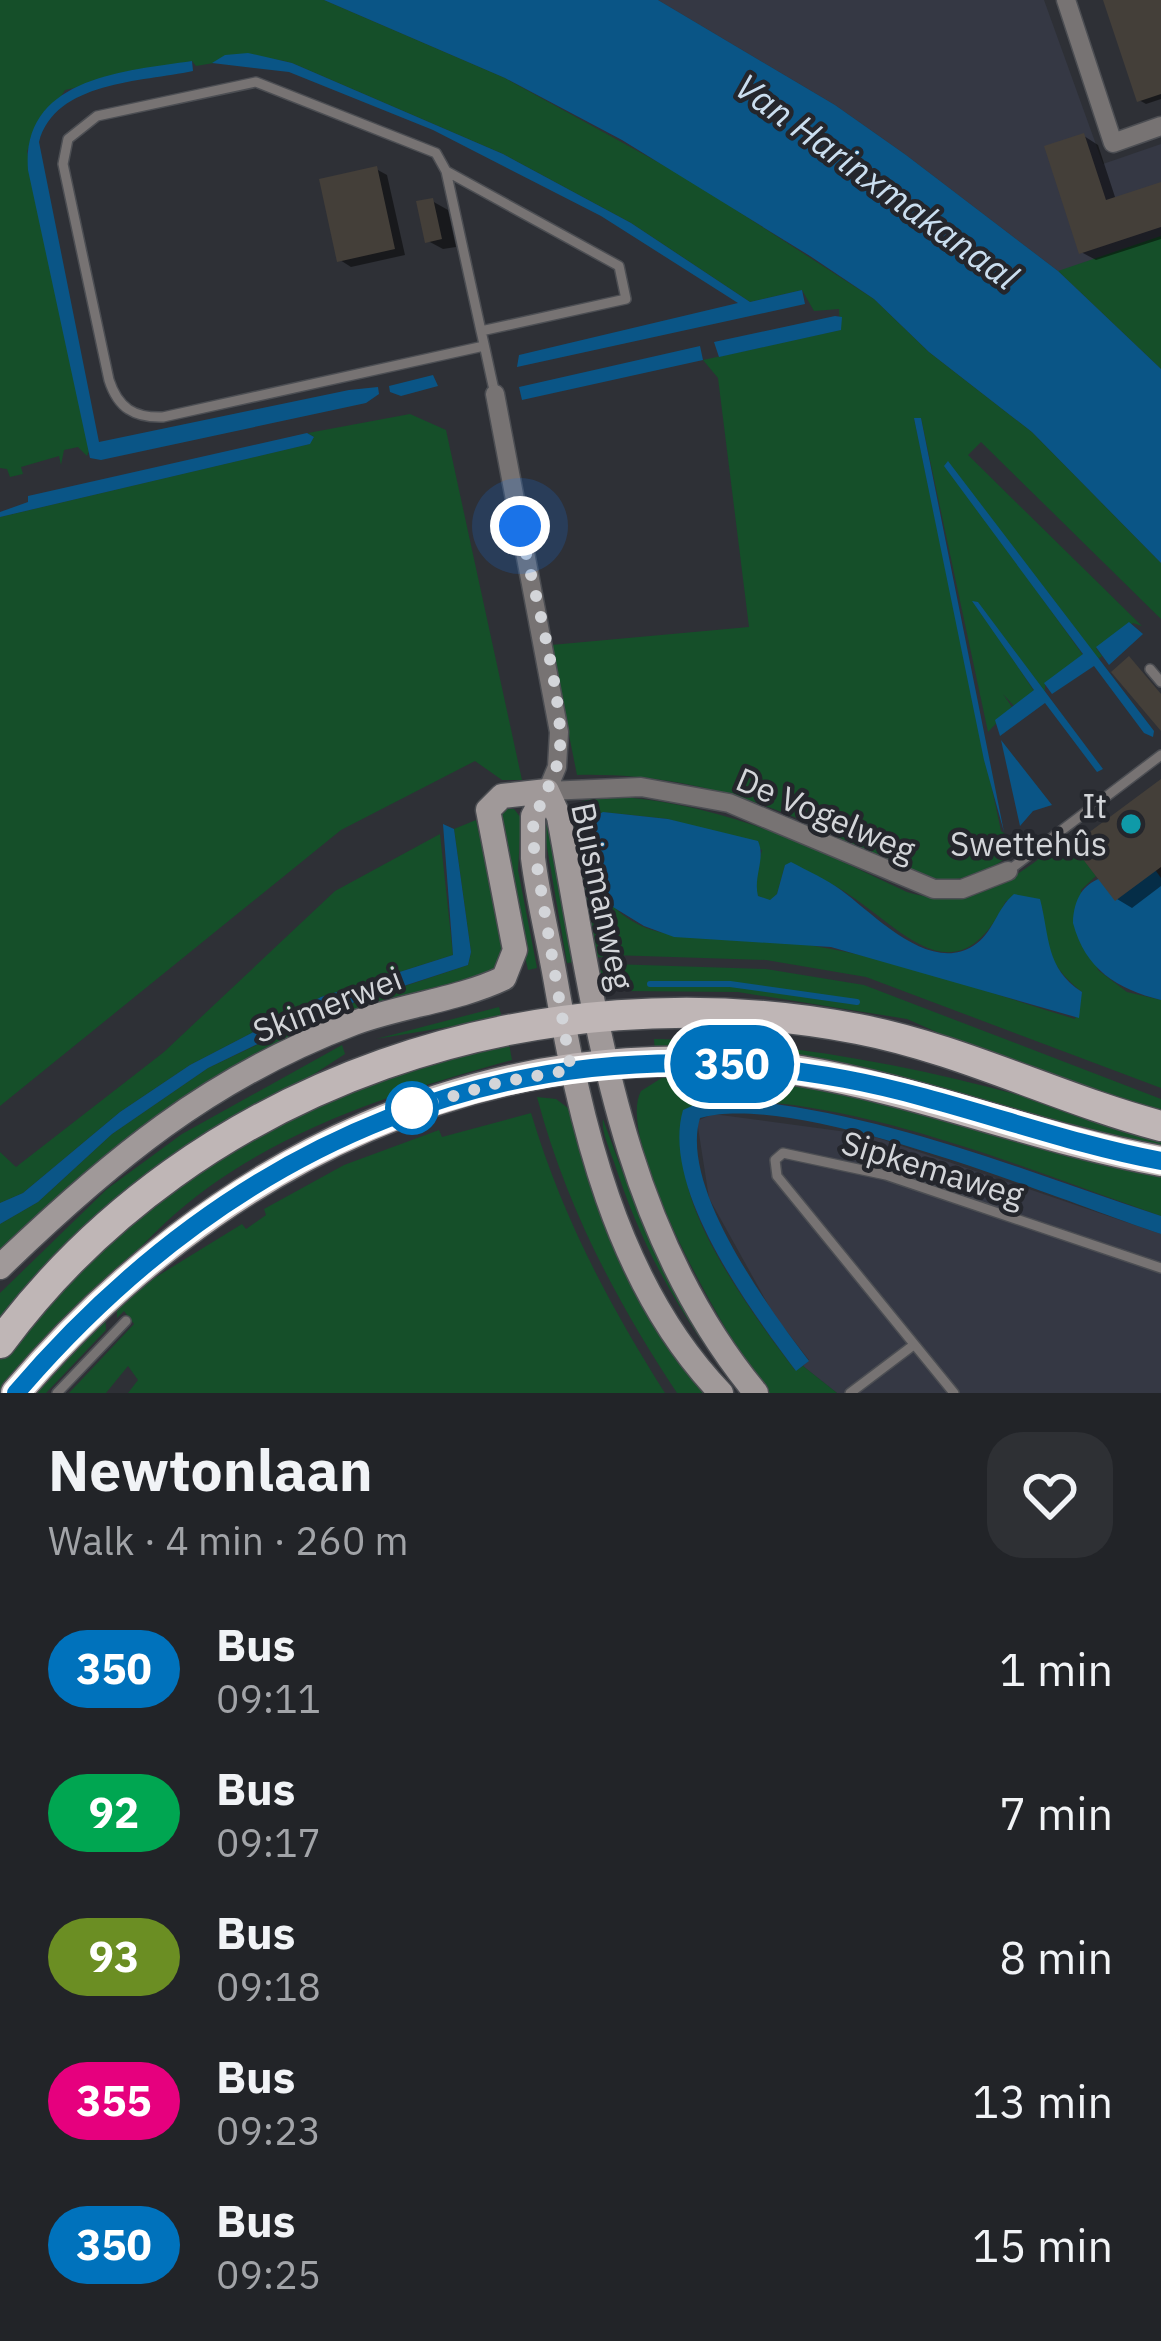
<!DOCTYPE html>
<html lang="en">
<head>
<meta charset="utf-8">
<style>
  body { margin:0; font-family:"IBM Plex Sans",sans-serif; background:#2e3034; color:#f1f3f6; height:100vh; display:flex; flex-direction:column; font-size:45px; white-space:nowrap }
  * { box-sizing:border-box; margin:0 }
  p { font-size:39px; color:#a2a4a8 }
  .icon { flex:none; width:66px; height:66px; fill:none; stroke:currentColor; stroke-width:2; stroke-linecap:round; stroke-linejoin:round }
  .map { position:relative; height:1393px; overflow:hidden }
  .side { display:flex; flex-direction:column; background:#222428; flex:1 }
  .side>* { flex:none }
  .badge { padding:0 24px; border-radius:39px; font-size:42px; line-height:78px }
  .you { position:absolute; width:60px; height:60px; margin:-30px; border:9px solid #fff; border-radius:50%; background:#1a73e8; box-shadow:0 0 0 18px #1a73e833 }
  .map>.badge { position:absolute; translate:-50% -50%; box-shadow:0 0 0 6px #fff }
  .round { display:grid; place-items:center; flex:none; width:126px; height:126px; border-radius:36px; background:#2e3034 }
  .headline { display:flex; align-items:center; justify-content:space-between; height:204px; padding:0 48px }
  h1 { font-size:57px; font-weight:700; line-height:90px }
  ul { padding:0; list-style:none }
  li { display:flex; align-items:center; gap:36px; height:144px; padding:0 48px }
  li div { flex:1 }
  li b { display:block; font-size:45px }
  li em { font-style:normal }
  li .badge { min-width:132px; font-weight:700; text-align:center }
  .map>svg:first-child { display:block }
  .built { fill:#353844 }
  .green { fill:#154f29; fill-rule:evenodd }
  .water { fill:#0a5586 }
  .shadow { fill:#0007 }
  .lines { fill:none; stroke-linecap:round; stroke-linejoin:round }
  .stream { stroke:#0a5586; stroke-width:6 }
  .building { fill:#443f39 }
  .lane-casing { stroke:#4c4e53; stroke-width:12 }
  .street-casing { stroke:#4c4e53; stroke-width:21 }
  .secondary-casing { stroke:#4c4e53; stroke-width:27 }
  .primary-casing { stroke:#4c4e53; stroke-width:33 }
  .lane { stroke:#777373; stroke-width:9 }
  .street { stroke:#777373; stroke-width:18 }
  .secondary { stroke:#a09999; stroke-width:24 }
  .primary { stroke:#bfb6b6; stroke-width:30 }
  .line-casing { stroke:#fff; stroke-width:27 }
  .line { stroke:#0072bc; stroke-width:18 }
  .walk { stroke:#d3d5d9; stroke-width:12; stroke-dasharray:0 21.6 }
  .culture-dot { fill:#0f9aa8; stroke:#24262c; stroke-width:4.5 }
  .stop-dot { fill:#fff; stroke:#0072bc; stroke-width:6 }
  .labels { text-anchor:middle; dominant-baseline:central; stroke-width:9; stroke-linejoin:round; paint-order:stroke }
  .poi-label { font-size:33px; fill:#d3d5d9; stroke:#24262c; text-anchor:end }
  .street-label { font-size:33px; fill:#d3d5d9; stroke:#24262c }
  .water-label { font-size:36px; font-style:italic; fill:#cadeef; stroke:#24262c }
</style>
</head>
<body>
<div class="map">
<svg width="1161" height="1393" viewBox="0 0 1161 1393">
  <rect width="100%" height="100%" fill="#2e3036"/>
  <path class="built" d="M658,0h386l59,164 58,-20v225l-103,-98 -152,-116 -71,-50z
    M713,1114l156,21 292,99v159h-324l-34,-27 6,-6 -35,-45 -65,-117 -12,-77z"/>
  <path class="green" d="M0,0h324l181,78 180,99 189,122 55,53 103,80 129,131v56l-180,-177 -13,13 174,171 -9,-3 -37,25 6,8 -5,4 -152,-197 138,192 -38,28v9l-71,-92 60,91 -20,15 -11,-12 9,13 -24,25 -67,-314h-7l87,413 22,15c-26,20 -51,36 -84,33 -41,-4 -83,-34 -120,-51 -78,-36 -156,-55 -242,-53l-26,-130 198,-18 -31,-249 -15,-18 137,-30 -1,-21 -25,2 -12,-21 -52,12 -119,-79 -128,-69 -211,-91c-35,-10 -65,-2 -96,3l-4,-5 -127,29 -38,61 63,298 -3,7 -9,-9 -14,3 -3,15 -2,-9 -38,11 2,7 -13,3 -3,-8 -7,-1z
    M1161,236v133l-103,-98z
    M410,414l36,16 76,350h-20l-27,-19 -134,69 -341,276v-589l309,-73 5,-7 -6,-4z
    M600,795c124,8 197,45 307,97 68,21 109,-15 160,-55l29,39 -15,14 17,80 29,22 34,8v88l-295,-111 -100,-17 -155,-5 -20,4 -23,-138 13,-19zM603,812l65,7 94,31 -8,32 4,14 12,5 7,-7 8,-29c16,7 36,13 52,22 62,36 117,119 169,14l37,9c-4,33 13,63 39,82l-7,27c-105,-32 -211,-73 -320,-80 -48,-4 -102,6 -140,-31 -26,-25 -15,-64 -12,-96z
    M504,809h10l7,9 -3,52 19,98 -9,2 -2,-9 -29,-149z
    M476,820l28,125 -6,25 -285,111 -75,48 -138,123v-28l38,-22 74,-68 96,-66 116,-55 144,-48 3,-13 -17,-123z
    M551,823l28,139 -12,1 -24,-139z
    M440,834l13,121 -132,42 -131,68 -70,47 -97,81 -23,10v-51l16,15 148,-115 171,-161z
    M611,964l155,5 98,16 297,114v16l-141,-46 -113,-50 -169,-27 -115,-1 -26,-19z
    M499,1007l3,11 -126,21z
    M508,1038l4,22c-122,34 -251,74 -346,162 -57,53 -105,124 -166,171v-33l11,-16 37,-43 125,-115 168,-96z
    M654,1039c177,3 338,45 507,97v15l-506,-97z
    M342,1045l3,9 -54,35 -291,234v-30l107,-104 75,-55z
    M668,1074l146,10 347,88v44c-135,-47 -315,-124 -458,-115 -6,16 -19,37 -19,53 -3,65 73,166 111,216l8,-4 34,27h-69c-36,-45 -155,-251 -127,-302z
    M537,1097l19,2 16,12 20,53 122,229h-37c-62,-94 -111,-187 -140,-296z
    M531,1113c31,103 77,190 134,280h-537l10,-13 -10,-14 -22,27h-37l65,-69 -10,-13 -7,7v-17l125,-77 4,5 20,-14 -2,-6 80,-44 95,-35 3,7z
    M603,1119c41,115 72,176 144,274h-6c-58,-71 -99,-144 -127,-231 -5,-14 -13,-32 -11,-43z
    M105,1313l1,17 -60,63h-17z"/>
  <path class="water" d="M324,0h334l177,105 71,50 152,116 103,98v194l-129,-131 -103,-80 -55,-53 -64,-43 -188,-116 -117,-62z
    M248,53l44,10 211,91 128,69 119,79 52,-12 3,14 -288,63 2,-12 219,-52 -137,-87 -168,-86 -144,-58 -77,-9 13,-8z
    M192,61l1,10c-51,11 -138,10 -154,71l60,300 250,-52 29,-3 1,7 -13,9 -265,57 -11,-2 -62,-288c-7,-92 95,-99 164,-109z
    M835,316l7,1 -1,13 -122,27 -5,-15z
    M700,346l3,14 -181,40 -3,-13z
    M433,375l5,11 -37,10 -11,-4 -1,-6z
    M914,418h7l83,414 -20,-72z
    M307,433l7,4 -4,7 -310,73v-5l28,-10v-6z
    M948,461l206,270 -1,6 -9,-4 -50,-67 -42,28 -8,-11 39,-29 -139,-188z
    M972,601l6,1 125,167 -6,3 -52,-69 -45,33 -5,-16 39,-30z
    M1129,622l14,12 -34,31 -13,-18z
    M1001,740l51,65 -19,6 -13,15z
    M603,812l65,7 90,22c8,17 -5,36 0,55l12,4 7,-6 8,-29 6,-3c17,9 35,17 50,28 33,24 88,84 132,56 21,-13 23,-37 41,-52l26,5c10,38 5,69 42,93l-3,26 -248,-71 -157,-10 -30,-11 -31,-19 -24,-52 -3,-34z
    M443,824l11,5 17,123 -3,13 -144,47 -116,56 -96,66 -74,68 -38,22v-21l23,-10 97,-81 70,-47 131,-68 132,-42z
    M1156,871l5,7v122c-44,-11 -76,-31 -88,-77 2,-52 41,-49 83,-52z
    M732,1099c151,13 287,70 429,117v18c-102,-34 -364,-144 -461,-116 -21,69 69,190 109,243l-13,10c-45,-60 -136,-182 -113,-261l20,-9z"/>
  <path class="shadow" d="M1106,0h55v99l-15,5 -7,-4z
    M1084,136l14,9 18,55 45,-15v54l-65,21 -15,-8z
    M376,169l11,6 18,80 -54,12 -11,-7z
    M432,201l16,9 8,37 -13,2 -15,-8z
    M1161,783v103l-29,22 -15,-9z"/>
  <g class="lines">
    <path class="stream" d="M650,984h80l127,18"/>
  </g>
  <path class="building" d="M1103,0h58v94l-24,8z
    M1084,133l22,67 55,-18v45l-82,27 -35,-108z
    M377,166l18,83 -58,13 -18,-83z
    M433,198l9,41 -17,4 -9,-42z
    M1129,656l32,38v37l-50,-59z
    M1161,779v88l-46,34 -43,-56z"/>
  <g class="lines">
    <g class="lane-casing">
      <path id="lane" d="M446,171l173,95 7,33 -145,32
        M484,346l-321,71c-29,1 -45,-9 -54,-37l-46,-216 5,-25 29,-23 159,-34 180,71 10,18 35,160c5,21 9,42 14,63
        M1150,669l11,13
        M1008,871l153,-116
        M57,1393l69,-72
        M850,1393l61,-46
        M954,1393l-177,-217 -2,-16 8,-7 103,22 275,93"/>
    </g>
    <g class="street-casing">
      <path id="street" d="M1066,0l47,143 48,-17
        M495,394l64,338 -2,35 -10,24
        M547,791l94,-4 88,16 205,86h28l46,-18"/>
    </g>
    <g class="secondary-casing">
      <path id="secondary" d="M547,791l-14,25v42c5,40 15,79 22,119 25,144 60,306 166,416
        M547,791l12,26c37,201 61,412 197,576
        M0,1267c110,-106 209,-189 354,-244 49,-18 104,-23 150,-45l11,-28 -27,-140 14,-14 45,-5"/>
    </g>
    <g class="primary-casing">
      <path id="primary" d="M0,1343c196,-264 541,-375 858,-314 104,20 201,70 303,97
        M16,1393c197,-232 475,-370 785,-322 122,20 238,68 360,90"/>
    </g>
    <use href="#lane" class="lane"/>
    <use href="#street" class="street"/>
    <use href="#secondary" class="secondary"/>
    <use href="#primary" class="primary"/>
  </g>
  <g class="lines">
    <g class="line-casing">
      <path id="line" d="M16,1393c215,-251 499,-376 829,-314 107,20 209,62 316,82"/>
    </g>
    <use href="#line" class="line"/>
    <path class="walk" d="M412,1108l89,-26 70,-12 -39,-234c2,-32 26,-56 28,-88 3,-56 -28,-163 -40,-222"/>
  </g>
  <circle class="culture-dot" cx="1131" cy="824" r="12"/>
  <circle class="stop-dot" cx="412" cy="1108" r="24"/>
  <g class="labels">
    <g class="poi-label">
      <text x="1107" y="805">It<tspan x="1107" dy="38">Swettehûs</tspan></text>
    </g>
    <g class="street-label">
      <text transform="translate(826 814) rotate(23)">De Vogelweg</text>
      <text transform="translate(603 896) rotate(78)">Buismanweg</text>
      <text transform="translate(327 1004) rotate(-21)">Skimerwei</text>
      <text transform="translate(933 1168) rotate(17)">Sipkemaweg</text>
    </g>
    <g class="water-label">
      <text transform="translate(877 181) rotate(36)">Van Harinxmakanaal</text>
    </g>
  </g>
</svg>
<div class="you" style="left:520px;top:526px"></div>
<b class="badge" style="left:732px;top:1064px;background:#0072bc;color:#fff">350</b>
</div>
<section class="side">
<div class="headline"><div><h1>Newtonlaan</h1><p>Walk · 4 min · 260 m</p></div><a class="round"><svg class="icon" aria-label="heart" viewBox="0 0 24 24"><path d="M12 20l-8-8c-3-5 5-10 8-4 3-6 11-1 8 4z"/></svg></a></div>
<ul>
<li><span class="badge" style="background:#0072bc;color:#fff">350</span><div><b>Bus</b><p>09:11</p></div><em>1 min</em></li>
<li><span class="badge" style="background:#00a651;color:#fff">92</span><div><b>Bus</b><p>09:17</p></div><em>7 min</em></li>
<li><span class="badge" style="background:#6b8e23;color:#fff">93</span><div><b>Bus</b><p>09:18</p></div><em>8 min</em></li>
<li><span class="badge" style="background:#e6007e;color:#fff">355</span><div><b>Bus</b><p>09:23</p></div><em>13 min</em></li>
<li><span class="badge" style="background:#0072bc;color:#fff">350</span><div><b>Bus</b><p>09:25</p></div><em>15 min</em></li>
</ul>
</section>
</body>
</html>
